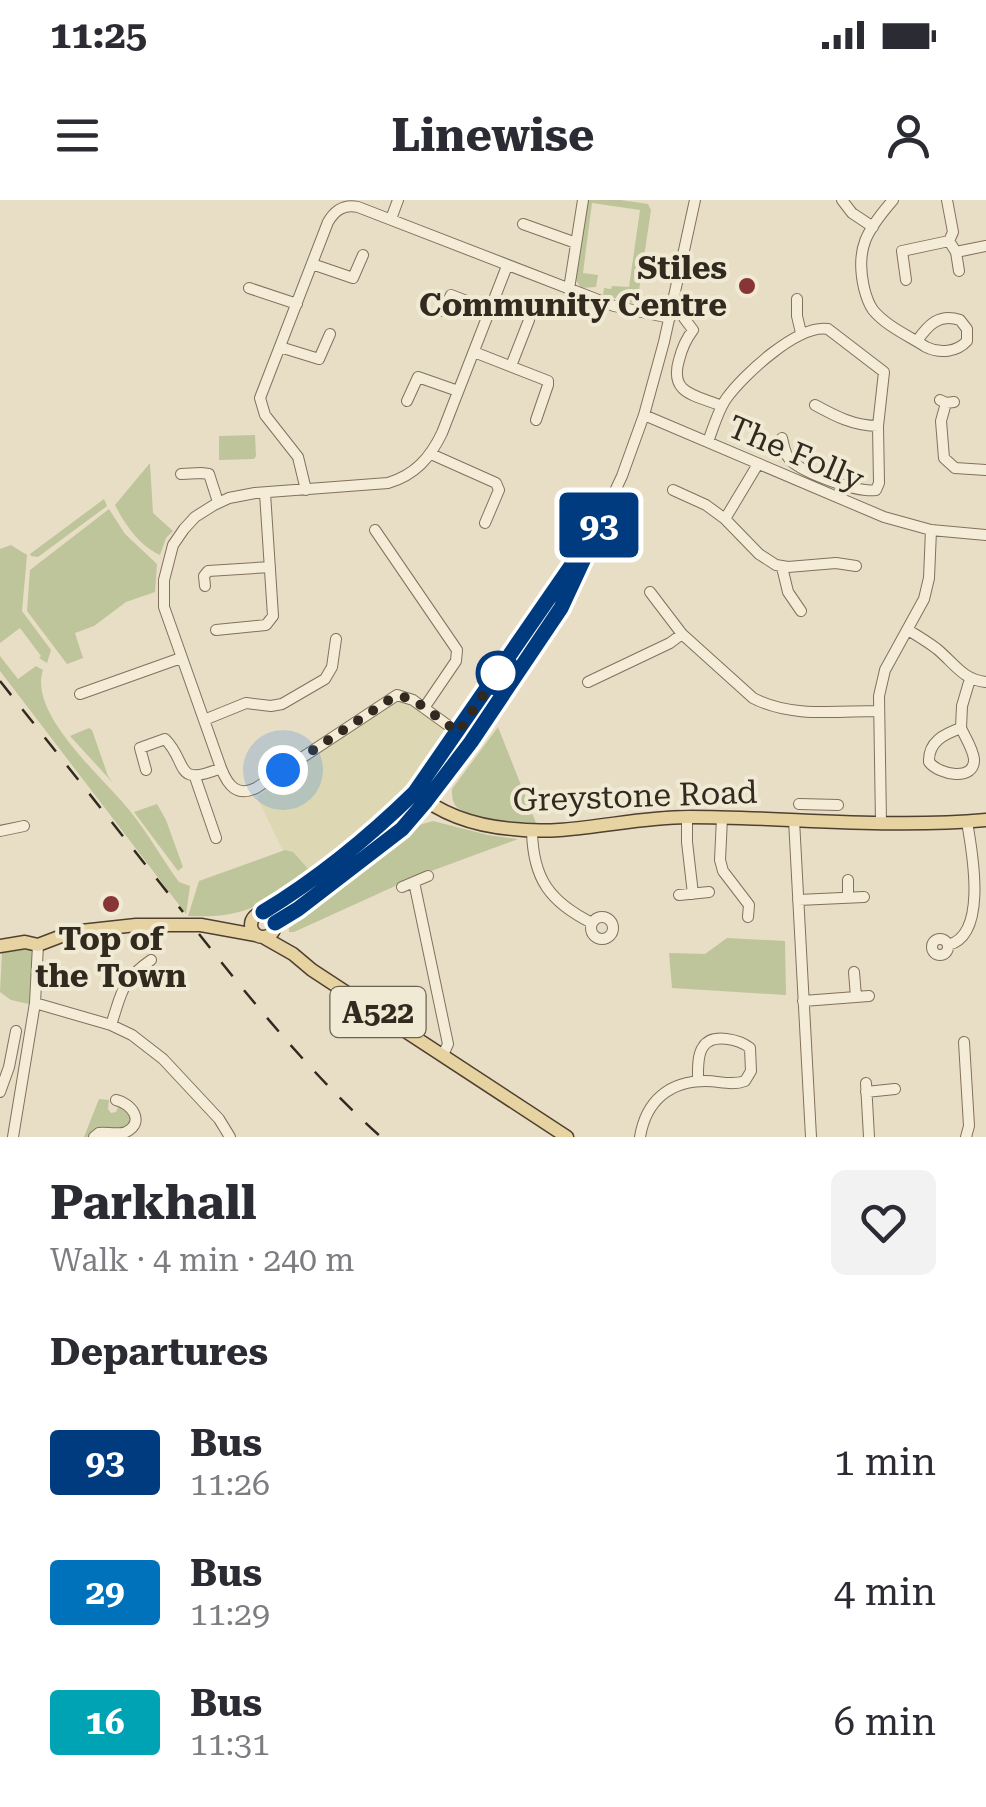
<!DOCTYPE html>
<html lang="en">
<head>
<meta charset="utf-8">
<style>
  body { margin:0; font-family:"Roboto Serif",serif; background:#f2f2f3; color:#2b2b33; height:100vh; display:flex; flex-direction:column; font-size:38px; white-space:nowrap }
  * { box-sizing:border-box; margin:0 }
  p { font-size:32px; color:#7c7c81 }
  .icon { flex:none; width:55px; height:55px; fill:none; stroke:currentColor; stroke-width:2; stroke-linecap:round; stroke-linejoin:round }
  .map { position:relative; height:937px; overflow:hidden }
  .panel { display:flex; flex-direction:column; background:#fff; flex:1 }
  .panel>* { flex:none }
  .badge { padding:0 20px; border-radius:8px; font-size:35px; line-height:65px }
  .you { position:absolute; width:50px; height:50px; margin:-25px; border:8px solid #fff; border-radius:50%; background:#1a73e8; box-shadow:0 0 0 15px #1a73e833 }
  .map>.badge { position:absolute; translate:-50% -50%; box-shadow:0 0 0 5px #fff }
  h2 { padding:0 50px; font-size:38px; line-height:90px }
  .round { display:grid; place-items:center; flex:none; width:105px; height:105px; border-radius:15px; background:#f2f2f3 }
  .overview { display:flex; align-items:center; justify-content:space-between; height:170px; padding:0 50px }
  h1 { font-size:48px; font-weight:700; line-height:75px }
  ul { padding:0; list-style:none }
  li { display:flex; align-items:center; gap:30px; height:130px; padding:0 50px }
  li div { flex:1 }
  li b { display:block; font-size:38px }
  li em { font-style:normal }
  li .badge { min-width:110px; font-weight:700; text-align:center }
  .status { display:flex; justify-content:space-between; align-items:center; height:70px; padding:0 50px; background:#fff; direction:ltr }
  .status svg { height:28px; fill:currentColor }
  header { display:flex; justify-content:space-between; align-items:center; height:130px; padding:0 50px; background:#fff; font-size:45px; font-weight:700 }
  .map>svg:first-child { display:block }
  .farmland { fill:#ddd7b3 }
  .green { fill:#bec59a }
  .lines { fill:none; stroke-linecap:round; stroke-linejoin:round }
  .minor-casing { stroke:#81715d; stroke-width:12 }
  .major-casing { stroke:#4f4031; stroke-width:15 }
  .minor { stroke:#f4ecd7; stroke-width:10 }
  .major { stroke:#e7d3a1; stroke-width:12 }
  .rail { stroke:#32291f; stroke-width:2.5; stroke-dasharray:18 18; stroke-linecap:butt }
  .line-casing { stroke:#fff; stroke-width:22 }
  .line { stroke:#003b80; stroke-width:15 }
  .walk { stroke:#32291f; stroke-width:10; stroke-dasharray:0 18 }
  .poi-dot { fill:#883635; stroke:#f0e9d3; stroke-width:4 }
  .stop-dot { fill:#fff; stroke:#003b80; stroke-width:5 }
  .labels { text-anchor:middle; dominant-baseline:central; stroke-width:8; stroke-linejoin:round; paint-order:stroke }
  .shield { fill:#f0e9d3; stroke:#6b6355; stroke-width:2.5 }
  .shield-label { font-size:30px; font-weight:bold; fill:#32291f }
  .poi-label { font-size:32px; font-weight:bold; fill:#32291f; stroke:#f0e9d3; text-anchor:end }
  .street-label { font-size:32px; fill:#32291f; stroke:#f0e9d3 }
</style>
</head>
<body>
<div class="status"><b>11:25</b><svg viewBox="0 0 49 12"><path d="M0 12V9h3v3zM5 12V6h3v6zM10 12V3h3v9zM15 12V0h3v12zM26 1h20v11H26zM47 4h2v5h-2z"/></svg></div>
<header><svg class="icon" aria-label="menu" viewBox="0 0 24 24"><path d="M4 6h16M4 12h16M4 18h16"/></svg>Linewise<svg class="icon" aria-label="person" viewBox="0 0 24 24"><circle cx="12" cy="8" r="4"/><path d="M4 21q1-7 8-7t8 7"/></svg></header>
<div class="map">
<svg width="986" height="937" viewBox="0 0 986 937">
  <rect width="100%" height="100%" fill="#e8dec5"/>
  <path class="farmland" d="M396,497l12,3 38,33 -47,61 -65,59 -37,27 -40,-83z"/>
  <path class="green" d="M587,0h34l27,4 3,6 -14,94 -34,-9 1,-7 7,1 1,-3 17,1 11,-77 -48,-7 -9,70 15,2 -2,12 -15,1 -7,-11z
    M255,235l1,21 -2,3 -35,1v-24z
    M150,263l3,50 20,18 -7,7 -6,17c-20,-9 -35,-30 -45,-50z
    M104,299l3,7 -69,51 -7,-1 -1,-2z
    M109,309l16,25 32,30 -2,28 -29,10 -32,24 -19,7 8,25 -16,6 -40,-53 3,-41z
    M11,345l16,10 -5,56 29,39 -4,13 -8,-5 2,-2 -21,-28 -20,15v-94z
    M574,369l2,1 -34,59 -71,97 -1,-3z
    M0,456l18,23 18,-13 7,4c-15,45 61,108 87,141 18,22 32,48 49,71l11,4 -4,28 -186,-243z
    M498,527l38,96c-19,-2 -70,-2 -81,-18 -3,-5 -3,-10 -3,-16z
    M89,528l3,2 16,46 5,7 -43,-47z
    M157,604l9,16 17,47 -5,4 -44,-59z
    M433,621l55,14 30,4 -103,38 -121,55h-5v-4l104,-79 26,-24z
    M285,650l8,2 17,19c-45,32 -64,48 -122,45l11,-35z
    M727,738l58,3 1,54 -114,-7 -3,-35 36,1z
    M28,749l6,5 -5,50 -18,-4 -11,-8 2,-39z
    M99,899l10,1 -1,9 3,4 5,-1 3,-7 13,11 -2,6 -8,7 -23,-2 -9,10h-6z"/>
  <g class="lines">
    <g class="minor-casing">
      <path id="minor" d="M842,0l10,13 21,14
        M893,0c-26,30 -38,48 -29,88 2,8 4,15 9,22 13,16 36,26 53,37 14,7 31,5 41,-6v-12l-7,-9c-21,-7 -32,5 -43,21
        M947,0l6,32 -4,9 7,11 3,19
        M391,19l7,-19
        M523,24l53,19
        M956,52l30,-6
        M312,64l41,14 10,-23
        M906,80l-4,-29 47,-10
        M249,88l48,16
        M569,89l14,-89
        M797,99v17l4,17
        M443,111l8,-16 39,15
        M684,118l9,12c-7,9 -11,18 -14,30 -10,34 16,35 43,46
        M280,147l39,12 11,-25
        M474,152l74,29v4l-12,35
        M511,166l18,-46
        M940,200l6,3 8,-1
        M407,201l11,-24 40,14
        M946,203l-5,18 3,37 11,10 31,2
        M815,205c20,11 39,21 63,21
        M644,215l240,102 47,13 55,5
        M708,242c5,-14 10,-31 18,-43 17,-24 72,-75 102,-70l56,43 -6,54 1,57 -3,7c-18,3 -70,-16 -85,-29 -6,-6 -7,-14 -9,-23
        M431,254l65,29 3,7 -14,33
        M758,264l-33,55 34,35 17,11 12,2 48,-4 20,3
        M181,274l20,-1 8,1 9,28
        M306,290l-8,-33 -33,-42 -5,-17 68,-176c7,-12 16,-18 30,-15l256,99 56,12
        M673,290l33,15 19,14
        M375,330l82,120 -1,11 -32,47
        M782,367l6,25 13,19
        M205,386l-1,-10 4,-5 62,-4
        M650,392l32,42 71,64c38,20 84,13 125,13
        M216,430l50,-5 7,-9 -8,-123
        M908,430c10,6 20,12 29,19 17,14 26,31 49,33
        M588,482l82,-39 12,-9
        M80,494l101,-36
        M204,520l42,-17 25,3 11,-2 43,-25 7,-12 4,-28
        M961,528c4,9 12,21 13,31 1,23 -35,16 -45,3 -1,-20 15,-28 32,-34l1,-22 8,-27
        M471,542l-58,-42 -16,-5 -141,93c-19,9 -28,-2 -35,-20l-57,-161v-27l9,-35 11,-16 11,-12 19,-12 15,-7 26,-5 133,-10c27,-8 42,-25 54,-50l65,-167
        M146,570l-6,-22 25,-9c24,24 8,49 56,29
        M195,577l21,61
        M415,592l167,-243
        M426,601l33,-42 102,-152 61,-131 22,-61 20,-73 31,-142
        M799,604l39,1
        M687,617v25l6,52
        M722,618l-2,42 3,11 26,34 -1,12
        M794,620l17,317
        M881,623l-2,-127 6,-26 39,-71 5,-21 2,-48
        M0,631l24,-5
        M532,631c1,48 18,71 60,92
        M848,680v17
        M414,682l34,162 -5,11
        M402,687l26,-11
        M679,695l30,-3
        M798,700l66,-3
        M591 728a11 11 0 1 1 22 0a11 11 0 1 1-22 0Z
        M932 747a8 8 0 1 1 16 0a8 8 0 1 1-16 0Z
        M948,745c38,-9 26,-84 19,-123
        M854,772l2,25
        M803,801l66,-5
        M35,803l76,22 21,10 31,24 56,60 11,18
        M111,825c11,-33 10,-44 40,-65
        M964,842l5,84 -3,11
        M866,883l3,54
        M0,892l9,-25 7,-36
        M866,892l29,-3
        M13,937l22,-134 3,-58
        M94,937l5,-4c7,-1 20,2 27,-1 20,-10 5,-29 -10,-32
        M640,937c6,-36 29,-56 66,-56 13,0 26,5 39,0l6,-10 -1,-23c-10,-8 -38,-16 -47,-1 -6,8 -5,25 -5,34"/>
    </g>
    <g class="major-casing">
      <path id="major" d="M263,712c55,-34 107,-74 152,-120 28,24 61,34 98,37 58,7 116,-12 175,-12 99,0 199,12 298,3
        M251 725a12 12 0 1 1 24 0a12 12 0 1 1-24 0Z
        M275,723c54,-33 110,-73 151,-122
        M263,737l30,17 19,16 255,167
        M0,746l25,-4 13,3 34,-13 64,-7h65l55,10"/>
    </g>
    <use href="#minor" class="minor"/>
    <use href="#major" class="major"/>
    <path class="rail" d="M0,481l183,231
      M199,734c56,71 114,142 182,203"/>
  </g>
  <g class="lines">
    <g class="line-casing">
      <path id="line" d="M263,712c56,-34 106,-75 152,-120l185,-268 -39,84 -90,134 -45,59 -24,28 -104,80 -23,14"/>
    </g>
    <use href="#line" class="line"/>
    <path class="walk" d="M283,570l112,-74 16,2 47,34 40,-59"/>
  </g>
  <g class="poi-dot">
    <circle cx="747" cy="86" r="10"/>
    <circle cx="111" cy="704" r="10"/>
  </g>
  <circle class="stop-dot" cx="498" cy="473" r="20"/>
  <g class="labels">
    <rect class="shield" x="330.5" y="787" width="95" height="50" rx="8"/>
    <g class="shield-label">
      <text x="378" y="812">A522</text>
    </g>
    <g class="poi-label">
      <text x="727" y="68">Stiles<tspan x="727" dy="37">Community Centre</tspan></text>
      <text x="111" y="739" text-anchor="middle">Top of<tspan x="111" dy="37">the Town</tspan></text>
    </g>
    <g class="street-label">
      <text transform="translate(796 253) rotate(23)">The Folly</text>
      <text transform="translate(635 596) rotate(-2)">Greystone Road</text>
    </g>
  </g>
</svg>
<div class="you" style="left:283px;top:570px"></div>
<b class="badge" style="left:599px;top:325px;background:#003b80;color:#fff">93</b>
</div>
<section class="panel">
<div class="overview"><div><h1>Parkhall</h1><p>Walk · 4 min · 240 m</p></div><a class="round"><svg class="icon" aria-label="heart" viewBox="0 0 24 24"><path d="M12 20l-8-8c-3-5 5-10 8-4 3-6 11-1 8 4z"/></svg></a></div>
<h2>Departures</h2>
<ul>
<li><span class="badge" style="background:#003b80;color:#fff">93</span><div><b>Bus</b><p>11:26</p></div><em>1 min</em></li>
<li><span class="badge" style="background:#0072bc;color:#fff">29</span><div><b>Bus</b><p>11:29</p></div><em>4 min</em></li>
<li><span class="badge" style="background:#00a3b4;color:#fff">16</span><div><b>Bus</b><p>11:31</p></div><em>6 min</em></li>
</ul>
</section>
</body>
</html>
